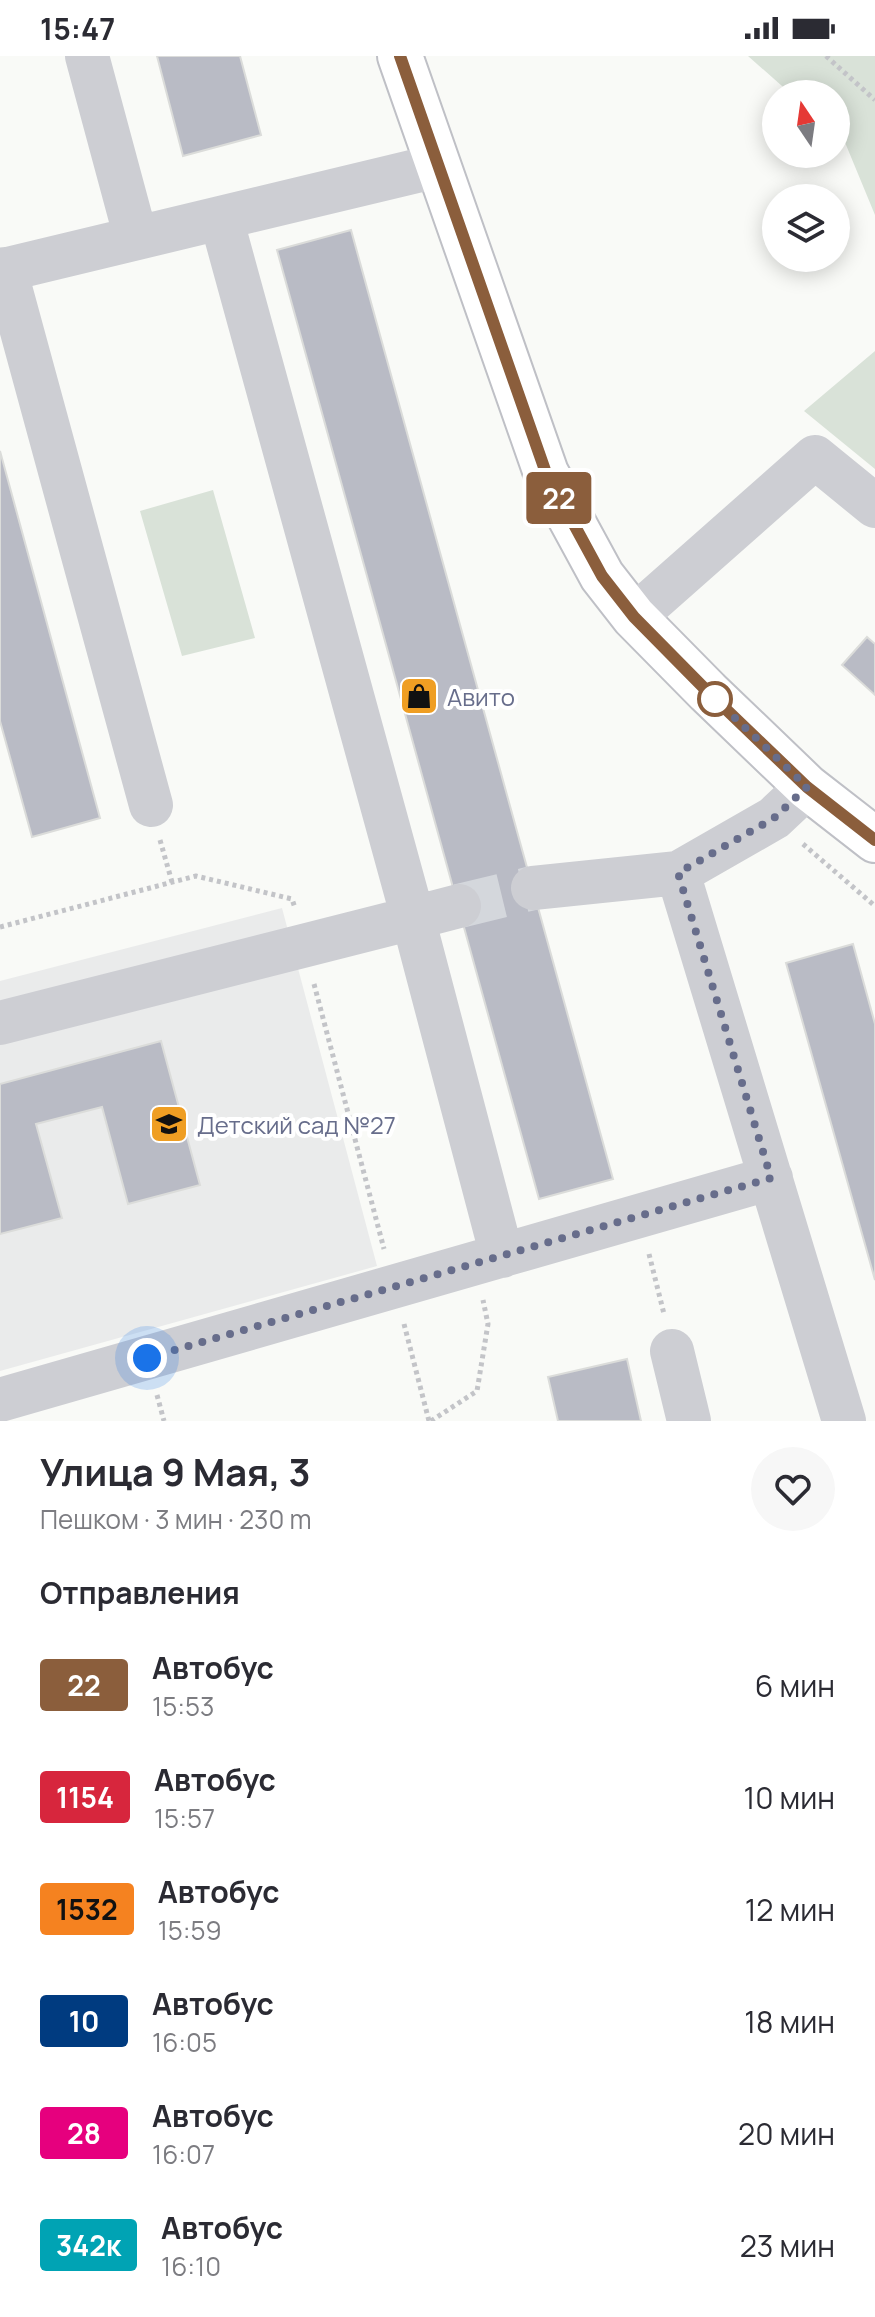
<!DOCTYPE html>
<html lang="ru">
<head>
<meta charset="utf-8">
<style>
  body { margin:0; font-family:Manrope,sans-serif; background:#f7f7f7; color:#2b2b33; height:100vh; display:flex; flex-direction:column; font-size:30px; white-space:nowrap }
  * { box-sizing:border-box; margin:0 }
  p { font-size:26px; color:#7c7c81 }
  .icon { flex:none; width:44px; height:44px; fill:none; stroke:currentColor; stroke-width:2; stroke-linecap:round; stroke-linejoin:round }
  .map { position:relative; height:1365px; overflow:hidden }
  .details { display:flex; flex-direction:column; background:#fff; flex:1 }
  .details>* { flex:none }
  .badge { padding:0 16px; border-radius:6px; font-size:28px; line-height:52px }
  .needle { width:52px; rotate:347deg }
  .buttons { position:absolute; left:762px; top:24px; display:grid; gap:16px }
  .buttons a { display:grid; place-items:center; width:88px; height:88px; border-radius:50%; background:#fff; box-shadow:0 4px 20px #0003; font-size:40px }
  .you { position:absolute; width:40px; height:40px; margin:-20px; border:6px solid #fff; border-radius:50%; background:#1a73e8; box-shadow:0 0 0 12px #1a73e833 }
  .map>.badge { position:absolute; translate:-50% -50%; box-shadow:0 0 0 4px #fff }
  h2 { padding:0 40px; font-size:30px; line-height:72px }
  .round { display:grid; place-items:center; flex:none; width:84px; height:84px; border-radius:42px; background:#f7f7f7 }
  .overview { display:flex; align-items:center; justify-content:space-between; height:136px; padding:0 40px }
  h1 { font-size:38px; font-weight:700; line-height:60px }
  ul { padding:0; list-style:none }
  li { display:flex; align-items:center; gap:24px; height:112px; padding:0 40px }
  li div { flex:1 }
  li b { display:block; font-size:30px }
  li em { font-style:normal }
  li .badge { min-width:88px; font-weight:700; text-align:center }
  .status { display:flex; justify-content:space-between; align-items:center; height:56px; padding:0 40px; background:#fff; direction:ltr }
  .status svg { height:22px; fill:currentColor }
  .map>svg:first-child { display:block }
  .built { fill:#eaebeb }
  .green { fill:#d9e2d8 }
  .building { fill:#b9bbc5; stroke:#dbdcda; stroke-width:2 }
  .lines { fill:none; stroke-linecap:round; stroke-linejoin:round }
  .minor-tunnel { stroke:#d4d7dc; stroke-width:44; stroke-dasharray:44 22; stroke-linecap:butt }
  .major-casing { stroke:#bfc0c6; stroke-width:48 }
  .path { stroke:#c3c4c8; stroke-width:5; stroke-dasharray:4 4; stroke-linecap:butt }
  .minor { stroke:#cdced3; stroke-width:44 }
  .major { stroke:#fff; stroke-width:44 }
  .line-casing { stroke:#fff; stroke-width:18 }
  .line { stroke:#8b5e3c; stroke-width:12 }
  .walk { stroke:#676d8b; stroke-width:8; stroke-dasharray:0 14.4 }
  .stop-dot { fill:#fff; stroke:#8b5e3c; stroke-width:4 }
  .labels { text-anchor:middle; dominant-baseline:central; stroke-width:8; stroke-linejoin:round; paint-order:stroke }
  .poi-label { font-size:24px; fill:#676d8b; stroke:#fff; text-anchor:start }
</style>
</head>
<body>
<div class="status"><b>15:47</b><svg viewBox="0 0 49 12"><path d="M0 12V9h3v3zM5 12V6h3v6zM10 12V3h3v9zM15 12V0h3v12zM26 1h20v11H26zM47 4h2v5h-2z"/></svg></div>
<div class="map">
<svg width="875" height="1365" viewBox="0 0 875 1365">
  <rect width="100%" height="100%" fill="#f9faf7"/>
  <path class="built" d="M282,852l95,358 -377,105v-390z"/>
  <path class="green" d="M748,0h127v159l-31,-75 -8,-7v-39h-45z
    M875,295v118l-71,-58z
    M213,434l42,148 -73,18 -42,-145z"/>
  <path class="building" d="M157,0h83l21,79 -78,21z
    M351,174l262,949 -74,20 -262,-949z
    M0,395l100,367 -68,19 -32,-116z
    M867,581l8,7v51l-33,-30z
    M853,888l22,80v256l-89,-317z
    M161,985l39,144 -72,19 -26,-97 -66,17 26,94 -62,16v-150z
    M627,1303l14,62h-83l-10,-44z"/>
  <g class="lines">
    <path class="minor-tunnel" d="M459,850l74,-18"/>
    <g class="major-casing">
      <path id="major" d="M400,0l146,417 56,103 32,41 74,75 99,95 68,53"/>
    </g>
    <path class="path" d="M826,0l49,44
      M160,784l12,42
      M803,788l72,62
      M0,871l196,-51 96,23 3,9
      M314,928l70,265
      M649,1198l15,60
      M404,1268l25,97
      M157,1339l7,26
      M431,1365l46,-30 11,-67 -5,-24"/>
    <path class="minor" d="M87,0l49,182
      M5,213l146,536
      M0,215l437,-105
      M634,561l181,-160 60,49
      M678,817l166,548
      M533,832l145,-15 96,-55 33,-31
      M459,850l-46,12 89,338
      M0,967l413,-105 -192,-700
      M672,1295l17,70
      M0,1344l771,-222"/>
    <use href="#major" class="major"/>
  </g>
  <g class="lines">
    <g class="line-casing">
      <path id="line" d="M400,0l146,417 56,103 32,41 74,75 99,95 68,53"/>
    </g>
    <use href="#line" class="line"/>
    <path class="walk" d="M147,1302l624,-180 -93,-305 96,-55 33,-31 -99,-95 7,7"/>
  </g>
  <defs>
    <g id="shop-square" transform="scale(2)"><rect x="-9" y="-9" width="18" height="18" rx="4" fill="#ef9e23" stroke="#fff"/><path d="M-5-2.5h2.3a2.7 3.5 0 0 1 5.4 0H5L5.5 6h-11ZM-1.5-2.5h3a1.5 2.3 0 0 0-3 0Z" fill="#111"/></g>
    <g id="school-square" transform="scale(2)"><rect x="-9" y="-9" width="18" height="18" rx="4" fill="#ef9e23" stroke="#fff"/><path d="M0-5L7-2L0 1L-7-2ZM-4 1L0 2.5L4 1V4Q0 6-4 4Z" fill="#111"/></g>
  </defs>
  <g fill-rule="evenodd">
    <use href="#shop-square" x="419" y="640"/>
    <use href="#school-square" x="169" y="1068"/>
  </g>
  <circle class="stop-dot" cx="715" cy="643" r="16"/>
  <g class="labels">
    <g class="poi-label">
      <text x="447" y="640">Авито</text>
      <text x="197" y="1068">Детский сад №27</text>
    </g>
  </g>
</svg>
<div class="buttons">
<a><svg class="needle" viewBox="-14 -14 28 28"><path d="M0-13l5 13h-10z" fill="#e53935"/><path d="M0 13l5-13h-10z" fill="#7c7c81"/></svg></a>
<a><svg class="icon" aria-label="layers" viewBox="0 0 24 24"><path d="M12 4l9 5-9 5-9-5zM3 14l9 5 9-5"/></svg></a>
</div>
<div class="you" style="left:147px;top:1302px"></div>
<b class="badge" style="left:559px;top:442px;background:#8b5e3c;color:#fff">22</b>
</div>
<section class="details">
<div class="overview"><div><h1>Улица 9 Мая, 3</h1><p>Пешком · 3 мин · 230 m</p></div><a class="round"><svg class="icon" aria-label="heart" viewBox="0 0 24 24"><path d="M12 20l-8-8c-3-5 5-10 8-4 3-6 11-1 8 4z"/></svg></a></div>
<h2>Отправления</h2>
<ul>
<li><span class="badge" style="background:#8b5e3c;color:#fff">22</span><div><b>Автобус</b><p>15:53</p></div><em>6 мин</em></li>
<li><span class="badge" style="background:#d7263d;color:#fff">1154</span><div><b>Автобус</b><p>15:57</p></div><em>10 мин</em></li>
<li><span class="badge" style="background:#f58220;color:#111">1532</span><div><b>Автобус</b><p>15:59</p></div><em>12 мин</em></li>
<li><span class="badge" style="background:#003b80;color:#fff">10</span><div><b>Автобус</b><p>16:05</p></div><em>18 мин</em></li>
<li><span class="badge" style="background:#e6007e;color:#fff">28</span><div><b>Автобус</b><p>16:07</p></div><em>20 мин</em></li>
<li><span class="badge" style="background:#00a3b4;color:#fff">342к</span><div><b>Автобус</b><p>16:10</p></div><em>23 мин</em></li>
</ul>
</section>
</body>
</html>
